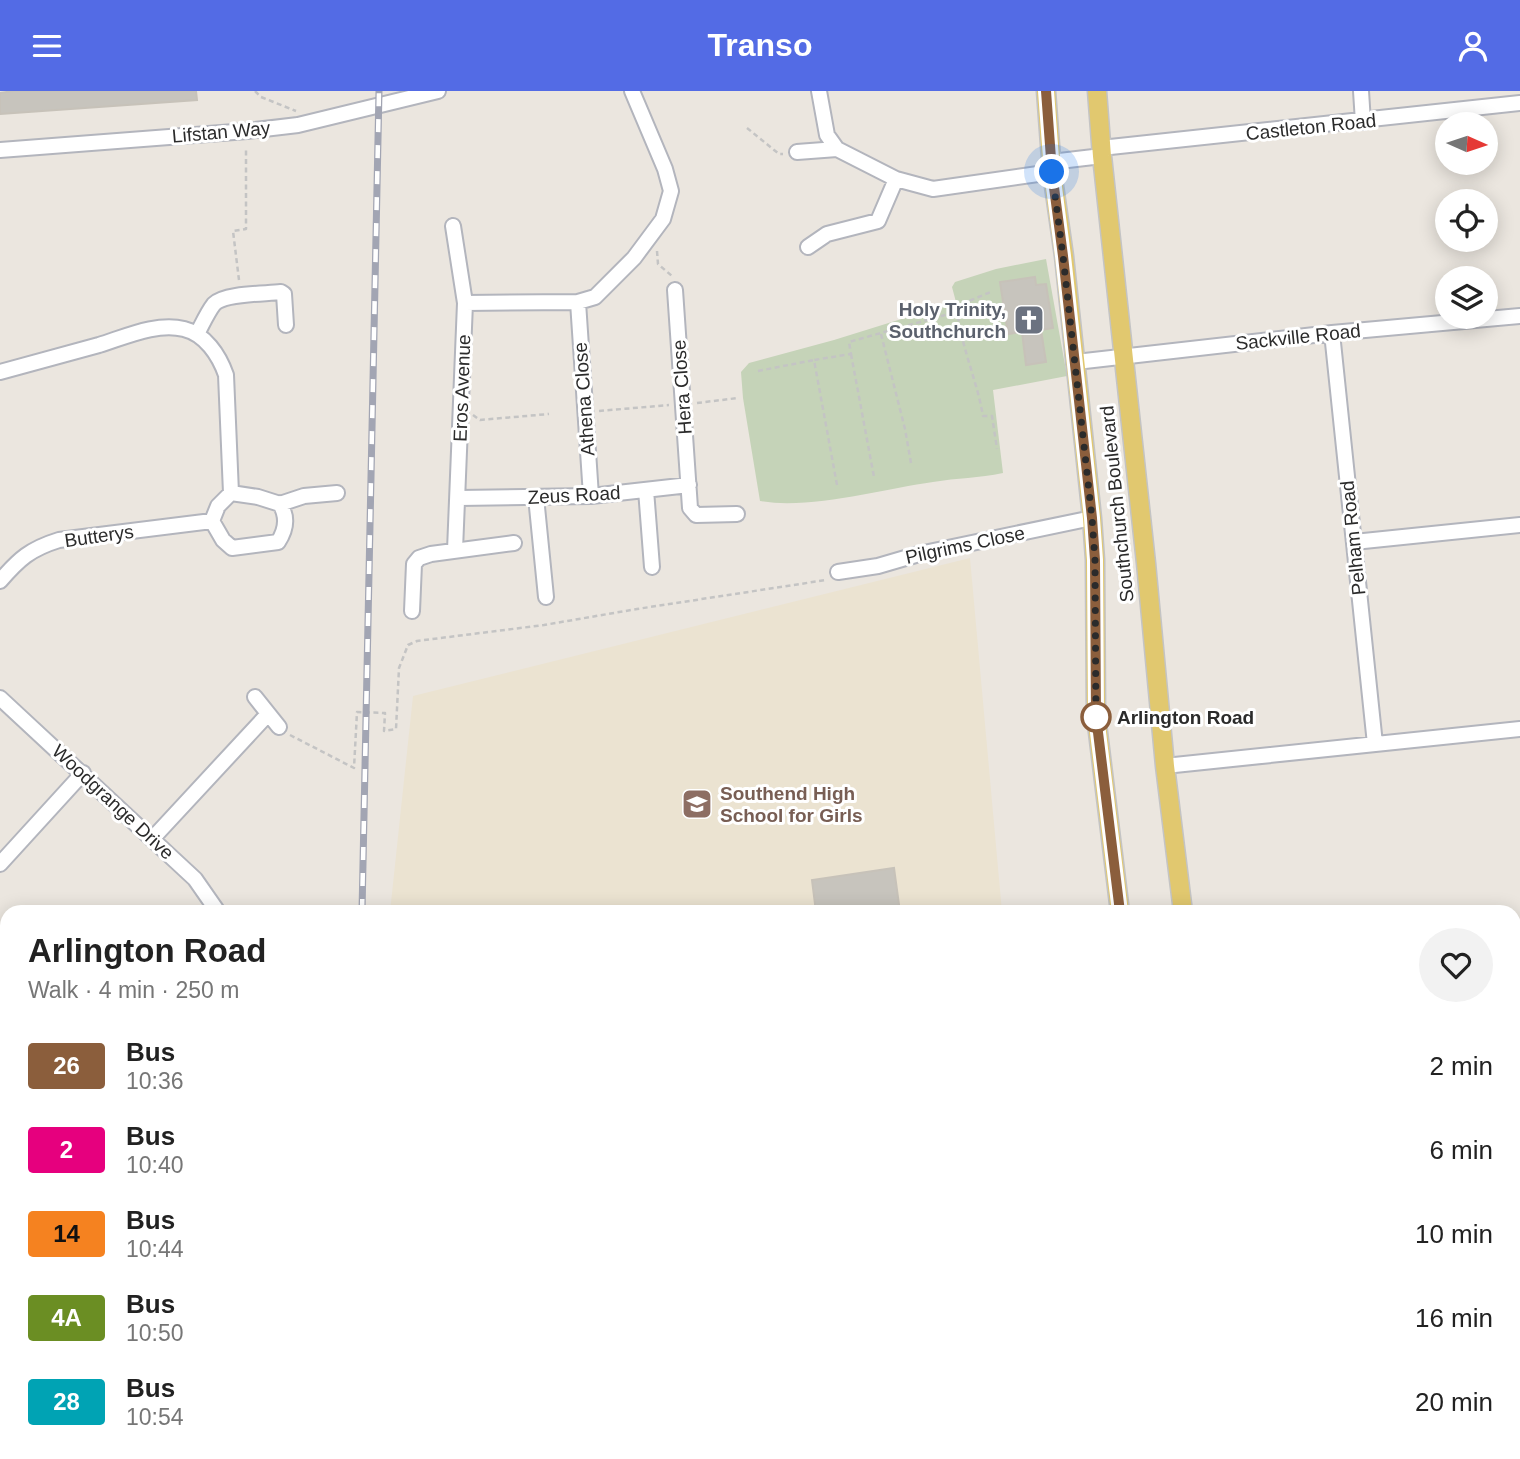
<!DOCTYPE html>
<html lang="en">
<head>
<meta charset="utf-8">
<style>
  body { margin:0; font-family:Helvetica,sans-serif; background:#f2f2f2; color:#222; height:100vh; display:flex; flex-direction:column; font-size:26px; white-space:nowrap }
  * { box-sizing:border-box; margin:0 }
  p { font-size:23px; color:#767676 }
  .icon { flex:none; width:38px; height:38px; fill:none; stroke:currentColor; stroke-width:2; stroke-linecap:round; stroke-linejoin:round }
  .map { position:relative; flex:1; overflow:hidden }
  .side { position:absolute; left:0px; top:814px; width:1521px; height:555px; display:flex; flex-direction:column; background:#fff; border-radius:21px 21px 0 0; box-shadow:0 4px 18px #0003 }
  .side>* { flex:none }
  .badge { padding:0 14px; border-radius:5px; font-size:24px; line-height:46px }
  .needle { width:46px; rotate:93deg }
  .fabs { position:absolute; left:1435px; top:21px; display:grid; gap:14px }
  .fabs a { display:grid; place-items:center; width:63px; height:63px; border-radius:50%; background:#fff; box-shadow:0 4px 18px #0003; font-size:35px }
  .you { position:absolute; width:35px; height:35px; margin:-18px; border:5px solid #fff; border-radius:50%; background:#1a73e8; box-shadow:0 0 0 10px #1a73e833 }
  .map>.badge { position:absolute; translate:-50% -50%; box-shadow:0 0 0 4px #fff }
  .round { display:grid; place-items:center; flex:none; width:74px; height:74px; border-radius:37px; background:#f2f2f2 }
  .summary { display:flex; align-items:center; justify-content:space-between; height:119px; padding:0 28px }
  h1 { font-size:33px; font-weight:700; line-height:52px }
  ul { padding:0; list-style:none }
  li { display:flex; align-items:center; gap:21px; height:84px; padding:0 28px }
  li div { flex:1 }
  li b { display:block; font-size:26px }
  li em { font-style:normal }
  li .badge { min-width:77px; font-weight:700; text-align:center }
  header { display:flex; justify-content:space-between; align-items:center; height:91px; padding:0 28px; background:#536be5; color:#fff; font-size:32px; font-weight:700 }
  .map>svg:first-child { display:block }
  .education { fill:#ebe3d1 }
  .cemetery { fill:#c5d3b8 }
  .building { fill:#c7c4bd; stroke:#c7c2b9; stroke-width:2 }
  .lines { fill:none; stroke-linecap:round; stroke-linejoin:round }
  .minor-casing { stroke:#b3b5bd; stroke-width:18 }
  .major-casing { stroke:#c4c4c4; stroke-width:21 }
  .path { stroke:#c4c4c4; stroke-width:2.5; stroke-dasharray:5 3.5; stroke-linecap:butt }
  .minor { stroke:#fff; stroke-width:14 }
  .major { stroke:#e1c86f; stroke-width:18 }
  .rail-casing { stroke:#a2a5b3; stroke-width:7 }
  .rail { stroke:#fff; stroke-width:4.5; stroke-dasharray:13; stroke-linecap:butt }
  .line-casing { stroke:#fff; stroke-width:16 }
  .line { stroke:#8b5e3c; stroke-width:10 }
  .walk { stroke:#2b2b2b; stroke-width:7; stroke-dasharray:0 12.6 }
  .stop-dot { fill:#fff; stroke:#8b5e3c; stroke-width:3.5 }
  .labels { text-anchor:middle; dominant-baseline:central; stroke-width:6; stroke-linejoin:round; paint-order:stroke }
  .street-label { font-size:19px; fill:#2b2b2b; stroke:#fff }
  .worship-label { font-size:19px; font-weight:bold; fill:#5b616d; stroke:#fff; text-anchor:end }
  .stop-label { font-size:19px; font-weight:bold; fill:#2b2b2b; stroke:#fff; text-anchor:start }
  .education-label { font-size:19px; font-weight:bold; fill:#785e54; stroke:#fff; text-anchor:start }
</style>
</head>
<body>
<header><svg class="icon" aria-label="menu" viewBox="0 0 24 24"><path d="M4 6h16M4 12h16M4 18h16"/></svg>Transo<svg class="icon" aria-label="person" viewBox="0 0 24 24"><circle cx="12" cy="8" r="4"/><path d="M4 21q1-7 8-7t8 7"/></svg></header>
<div class="map">
<svg width="1520" height="1368" viewBox="0 0 1520 1368">
  <rect width="100%" height="100%" fill="#ebe6df"/>
  <path class="education" d="M970,467l32,354h-612l23,-216z
    M331,1362h765l1,6h-766z"/>
  <path class="cemetery" d="M1046,168l21,117 -74,14 10,83c-24,5 -46,5 -70,9 -50,7 -124,28 -173,19l-17,-103 -2,-26 8,-9 85,-23 122,-38 -4,-15 3,-5 41,-13z"/>
  <path class="building" d="M13,0h183l1,9 -197,14v-21z
    M1035,186l1,8 10,-1 7,44 -12,2 5,32 -20,3 -4,-33 -14,2 -8,-52z
    M894,777l6,44h-84l-4,-32z"/>
  <g class="lines">
    <g class="minor-casing">
      <path id="minor" d="M819,0l8,44 10,14 59,30 37,10 119,-17
        M1361,0l2,31
        M1101,57l419,-45
        M0,59l247,-19 51,-6 140,-34
        M797,61l40,-3
        M1051,71l51,-6
        M453,135l12,77 -10,247
        M808,156l19,-13 51,-13 18,-42
        M675,199l15,218 6,7 41,-1
        M578,211l13,194
        M465,212l113,-1 17,-5 39,-39 29,-39 8,-28 -6,-22 -33,-78
        M1332,242l43,411
        M197,243c5,-9 10,-21 17,-30 11,-11 51,-10 67,-12l3,2 2,31
        M1076,271l256,-29 188,-17
        M0,281c33,-9 66,-18 99,-27 26,-8 58,-23 85,-16 21,5 35,26 42,46l5,118 -13,13 -6,15 -153,19c-29,9 -40,19 -59,41
        M646,399l6,77
        M536,406l10,100
        M459,407l132,-2 98,-11
        M280,413l24,-8 33,-3
        M212,430l11,19 9,8 46,-6c8,-12 10,-25 2,-38l-22,-7 -27,-4
        M1354,451l166,-17
        M838,481l40,-6 41,-12 173,-36
        M412,520l2,-47 5,-6 12,-4 83,-11
        M255,606l24,30
        M0,607l195,181 23,33
        M1165,675l355,-37
        M153,747l115,-124
        M0,773l83,-91
        M1514,843h6
        M0,963h7
        M1514,1052l6,-1
        M0,1127h7
        M1514,1253l6,-1
        M0,1307l7,-1
        M1485,1362l1,6
        M200,1368l1,-6"/>
    </g>
    <g class="major-casing">
      <path id="major" d="M1046,0l6,81 12,84 28,262 3,42 1,156 24,196
        M1097,0l5,65 44,407 19,203 18,146
        M1224,1362l2,6
        M1273,1362l1,6"/>
    </g>
    <path class="path" d="M255,0l6,6 35,14
      M747,37l32,26h4
      M657,160l1,13 14,12
      M239,189l-6,-49 13,-2v-80
      M957,217c3,36 20,72 26,108h9l5,33
      M881,243l24,95 6,34
      M851,263l23,123
      M758,280l56,-11
      M697,312l41,-5
      M599,320l70,-6
      M473,324l7,5 69,-6
      M837,394l-23,-125 37,-6 -2,-12 103,-29 5,-7 36,-15
      M290,644l64,33 3,-56 28,1 -1,18 12,-2 3,-61 9,-23 9,-4 127,-16 93,-16 189,-29"/>
    <use href="#minor" class="minor"/>
    <use href="#major" class="major"/>
    <g class="rail-casing">
      <path id="rail" d="M362,821l17,-821
        M322,1368l1,-6"/>
    </g>
    <use href="#rail" class="rail"/>
  </g>
  <g class="lines">
    <g class="line-casing">
      <path id="line" d="M1046,0l6,81 11,84 29,262 3,42 1,156 24,196"/>
    </g>
    <use href="#line" class="line"/>
    <path class="walk" d="M1052,81l11,84 29,262 3,42 1,157"/>
  </g>
  <defs>
    <g id="church-square" transform="scale(1.575)"><rect x="-9" y="-9" width="18" height="18" rx="4" fill="#6b7280" stroke="#fff"/><path d="M-1.2-6h2.4v3.5h3.3v2.4h-3.3V6h-2.4V-.1h-3.3v-2.4h3.3Z" fill="#fff"/></g>
    <g id="school-square" transform="scale(1.575)"><rect x="-9" y="-9" width="18" height="18" rx="4" fill="#8d6e63" stroke="#fff"/><path d="M0-5L7-2L0 1L-7-2ZM-4 1L0 2.5L4 1V4Q0 6-4 4Z" fill="#fff"/></g>
  </defs>
  <g fill-rule="evenodd">
    <use href="#church-square" x="1029" y="229"/>
    <use href="#school-square" x="697" y="713"/>
  </g>
  <circle class="stop-dot" cx="1096" cy="626" r="14"/>
  <g class="labels">
    <g class="street-label">
      <text transform="translate(1311 36) rotate(-6)">Castleton Road</text>
      <text transform="translate(221 41) rotate(-5)">Lifstan Way</text>
      <text transform="translate(1298 246) rotate(-6)">Sackville Road</text>
      <text transform="translate(682 296) rotate(-94)">Hera Close</text>
      <text transform="translate(462 297) rotate(-88)">Eros Avenue</text>
      <text transform="translate(584 308) rotate(-94)">Athena Close</text>
      <text transform="translate(574 404) rotate(-3)">Zeus Road</text>
      <text transform="translate(1117 413) rotate(-96)">Southchurch Boulevard</text>
      <text transform="translate(99 445) rotate(-8)">Butterys</text>
      <text transform="translate(1353 447) rotate(-96)">Pelham Road</text>
      <text transform="translate(965 454) rotate(-12)">Pilgrims Close</text>
      <text transform="translate(113 711) rotate(43)">Woodgrange Drive</text>
    </g>
    <g class="worship-label">
      <text x="1006" y="218">Holy Trinity,<tspan x="1006" dy="22">Southchurch</tspan></text>
    </g>
    <g class="stop-label">
      <text x="1117" y="626">Arlington Road</text>
    </g>
    <g class="education-label">
      <text x="720" y="702">Southend High<tspan x="720" dy="22">School for Girls</tspan></text>
    </g>
  </g>
</svg>
<div class="fabs">
<a><svg class="needle" viewBox="-14 -14 28 28"><path d="M0-13l5 13h-10z" fill="#e53935"/><path d="M0 13l5-13h-10z" fill="#767676"/></svg></a>
<a><svg class="icon" aria-label="locate" viewBox="0 0 24 24"><circle cx="12" cy="12" r="6"/><path d="M12 2v4M12 18v4M2 12h4M18 12h4"/></svg></a>
<a><svg class="icon" aria-label="layers" viewBox="0 0 24 24"><path d="M12 4l9 5-9 5-9-5zM3 14l9 5 9-5"/></svg></a>
</div>
<div class="you" style="left:1052px;top:81px"></div>
<section class="side">
<div class="summary"><div><h1>Arlington Road</h1><p>Walk · 4 min · 250 m</p></div><a class="round"><svg class="icon" aria-label="heart" viewBox="0 0 24 24"><path d="M12 20l-8-8c-3-5 5-10 8-4 3-6 11-1 8 4z"/></svg></a></div>
<ul>
<li><span class="badge" style="background:#8b5e3c;color:#fff">26</span><div><b>Bus</b><p>10:36</p></div><em>2 min</em></li>
<li><span class="badge" style="background:#e6007e;color:#fff">2</span><div><b>Bus</b><p>10:40</p></div><em>6 min</em></li>
<li><span class="badge" style="background:#f58220;color:#111">14</span><div><b>Bus</b><p>10:44</p></div><em>10 min</em></li>
<li><span class="badge" style="background:#6b8e23;color:#fff">4A</span><div><b>Bus</b><p>10:50</p></div><em>16 min</em></li>
<li><span class="badge" style="background:#00a3b4;color:#fff">28</span><div><b>Bus</b><p>10:54</p></div><em>20 min</em></li>
</ul>
</section>
</div>
</body>
</html>
